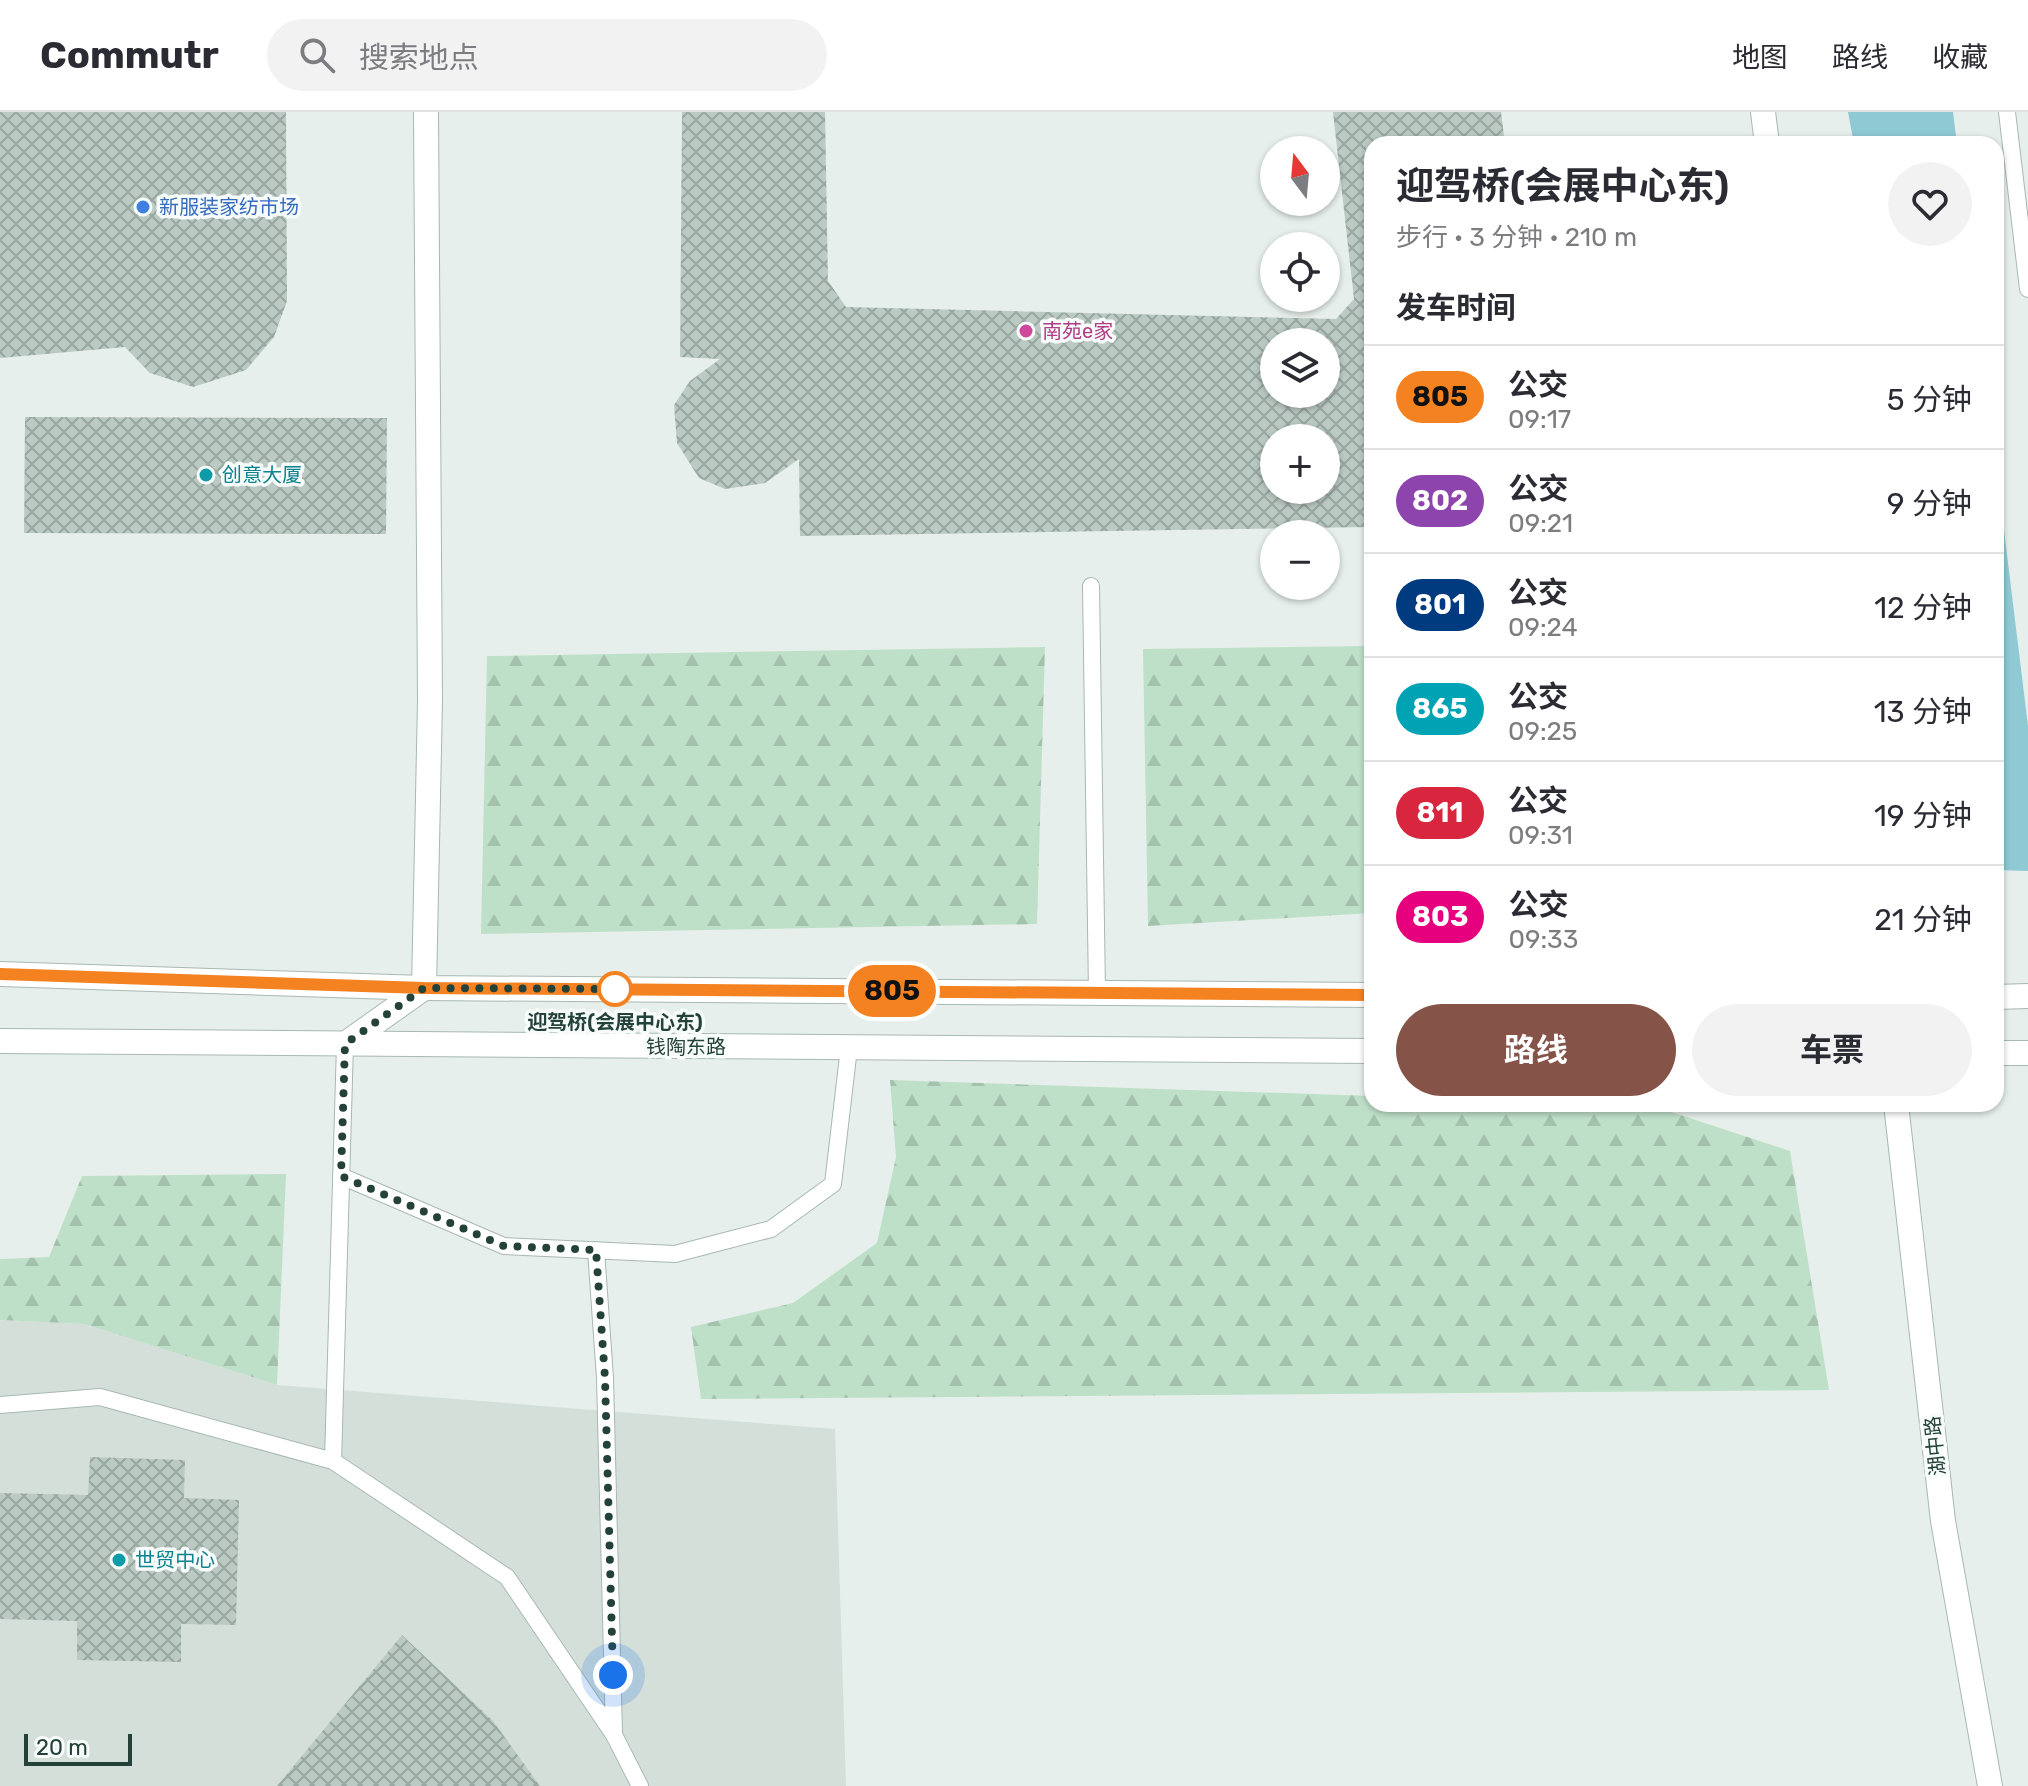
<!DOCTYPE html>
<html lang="zh">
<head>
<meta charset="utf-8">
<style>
  body { margin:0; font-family:Rubik,"Noto Sans SC",sans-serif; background:#f2f2f3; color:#2b2b33; height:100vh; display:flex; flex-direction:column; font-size:30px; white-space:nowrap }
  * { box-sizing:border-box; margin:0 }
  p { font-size:26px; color:#7c7c81 }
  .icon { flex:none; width:44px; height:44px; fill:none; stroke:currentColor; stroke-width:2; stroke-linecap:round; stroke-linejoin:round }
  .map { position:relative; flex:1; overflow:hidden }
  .drawer { position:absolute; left:1364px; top:24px; width:640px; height:976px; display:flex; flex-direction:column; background:#fff; border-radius:24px; box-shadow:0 2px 6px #0004 }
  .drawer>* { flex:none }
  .badge { padding:0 16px; border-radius:26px; font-size:28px; line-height:52px }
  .needle { width:52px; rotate:344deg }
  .buttons { position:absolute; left:1260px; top:24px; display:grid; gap:16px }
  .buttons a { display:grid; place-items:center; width:80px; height:80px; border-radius:50%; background:#fff; box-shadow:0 2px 6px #0004; font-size:40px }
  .scale { position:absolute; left:24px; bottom:20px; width:108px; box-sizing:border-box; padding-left:8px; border:4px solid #24423a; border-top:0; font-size:22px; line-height:28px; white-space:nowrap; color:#24423a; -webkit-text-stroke:6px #f7fbf9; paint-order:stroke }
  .you { position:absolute; width:40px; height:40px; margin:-20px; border:6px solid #fff; border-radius:50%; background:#1a73e8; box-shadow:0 0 0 12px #1a73e833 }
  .map>.badge { position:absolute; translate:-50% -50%; box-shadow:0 0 0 4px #fff }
  h2 { padding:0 32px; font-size:30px; line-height:72px }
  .round { display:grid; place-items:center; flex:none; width:84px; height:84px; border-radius:42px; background:#f2f2f3 }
  .headline { display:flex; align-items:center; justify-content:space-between; height:136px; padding:0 32px }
  h1 { font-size:38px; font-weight:700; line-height:60px }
  .cta { display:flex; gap:16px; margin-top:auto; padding:16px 32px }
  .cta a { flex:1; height:92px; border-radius:48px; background:#855347; color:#fff; font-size:32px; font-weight:700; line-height:92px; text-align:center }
  .cta a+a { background:#f2f2f3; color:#2b2b33 }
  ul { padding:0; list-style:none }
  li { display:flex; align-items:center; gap:24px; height:104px; padding:0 32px; border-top:2px solid #e1e1e2 }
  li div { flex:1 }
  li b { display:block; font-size:30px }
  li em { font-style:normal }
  li .badge { min-width:88px; font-weight:700; text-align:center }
  header { display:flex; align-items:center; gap:48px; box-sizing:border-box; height:112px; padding:0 40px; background:#fff; border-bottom:2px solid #e1e1e2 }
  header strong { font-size:38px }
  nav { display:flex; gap:44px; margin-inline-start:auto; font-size:28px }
  .search { width:560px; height:72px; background:#f2f2f3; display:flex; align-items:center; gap:20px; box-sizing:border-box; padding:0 28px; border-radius:44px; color:#7c7c81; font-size:30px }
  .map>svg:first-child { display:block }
  .built { fill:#d4dfda }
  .forest { fill:url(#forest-firs) }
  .water { fill:#8ec9d4 }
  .building { fill:url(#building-cross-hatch); fill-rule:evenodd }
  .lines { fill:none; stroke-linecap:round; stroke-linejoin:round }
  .service-casing { stroke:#a8b8b2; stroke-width:18 }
  .minor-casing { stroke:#a8b8b2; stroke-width:26 }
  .tertiary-casing { stroke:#a8b8b2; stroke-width:26 }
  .service { stroke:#fff; stroke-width:16 }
  .minor { stroke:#fff; stroke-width:24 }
  .tertiary { stroke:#fff; stroke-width:24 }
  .line-casing { stroke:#fff; stroke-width:18 }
  .line { stroke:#f58220; stroke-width:12 }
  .walk { stroke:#24423a; stroke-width:8; stroke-dasharray:0 14.4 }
  .shop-dot { fill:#3f7fe0; stroke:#f7fbf9; stroke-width:3 }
  .hotel-dot { fill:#d1479c; stroke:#f7fbf9; stroke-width:3 }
  .culture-dot { fill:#0f9aa8; stroke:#f7fbf9; stroke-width:3 }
  .stop-dot { fill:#fff; stroke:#f58220; stroke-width:4 }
  .labels { text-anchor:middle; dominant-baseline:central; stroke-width:7; stroke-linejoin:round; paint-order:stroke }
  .shop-label { font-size:20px; fill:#366cbe; stroke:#f7fbf9; text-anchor:start }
  .hotel-label { font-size:20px; fill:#b23c85; stroke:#f7fbf9; text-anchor:start }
  .culture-label { font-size:20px; fill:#0d838f; stroke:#f7fbf9; text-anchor:start }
  .stop-label { font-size:20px; font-weight:bold; fill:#24423a; stroke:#f7fbf9 }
  .street-label { font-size:20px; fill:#24423a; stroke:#f7fbf9 }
</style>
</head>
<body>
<header>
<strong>Commutr</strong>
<div class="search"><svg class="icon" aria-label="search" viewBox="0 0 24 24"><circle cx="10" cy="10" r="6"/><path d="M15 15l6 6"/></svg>搜索地点</div>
<nav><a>地图</a><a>路线</a><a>收藏</a></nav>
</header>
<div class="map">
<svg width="2028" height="1674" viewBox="0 0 2028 1674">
  <defs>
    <pattern id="forest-firs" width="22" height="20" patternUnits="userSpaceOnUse" patternTransform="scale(2)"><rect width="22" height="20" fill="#bfe0c8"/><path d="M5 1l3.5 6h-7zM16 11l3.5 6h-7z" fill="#a4c1ad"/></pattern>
    <pattern id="building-cross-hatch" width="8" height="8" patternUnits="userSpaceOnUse" patternTransform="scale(2)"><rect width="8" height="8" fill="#bbcac4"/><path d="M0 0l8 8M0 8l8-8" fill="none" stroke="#98a6a0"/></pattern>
  </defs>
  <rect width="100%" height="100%" fill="#e6efeb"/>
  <path class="built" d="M0,1208l84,4 193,61 558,44 11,357h-846z"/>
  <path class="forest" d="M1372,534v267l-224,13 -5,-277z
    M1045,535l-8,277 -556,10 6,-278z
    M890,968l482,16v8l278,1 140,46 39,239 -1128,9 -10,-72 102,-24 84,-60 19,-86z
    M286,1062l-9,211 -193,-61 -84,-4v-61l49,-2 33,-81z"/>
  <path class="water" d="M1848,0h105l4,32h-103z
    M1996,353l32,261v145l-32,-1z"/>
  <path class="building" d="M0,0h286l1,189 -13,36 -28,33 -53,17 -43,-14 -25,-26 -125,11z
    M682,0h143l3,169 18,26 490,12 18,-20 -21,-187h168l4,32h-133v383l-572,9 -1,-77 -34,24 -40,6 -26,-11 -22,-35 -3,-38 16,-24 30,-22 -40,-2zM1274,230h52v52h-52zM1274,326h52v52h-52z
    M25,305l362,1 -1,116 -362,-1z
    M90,1345l95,3 -1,38 55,2 -3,125 -55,-1v38l-104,-2v-39l-77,-2v-126l88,2z
    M402,1523l91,86 47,65h-263z"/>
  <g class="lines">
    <g class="service-casing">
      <path id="service" d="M2007,0l21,177
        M1091,474l6,407
        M341,1064l163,70 171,8 96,-25 62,-45 16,-136
        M596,1138l9,128 9,357
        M0,1293l100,-8 233,64 174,116 107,158 26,51
        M333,1349l12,-417"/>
    </g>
    <g class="minor-casing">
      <path id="minor" d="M1763,0l4,32
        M345,932l79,-56 6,-287 -4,-589
        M1896,992l47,417 47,265"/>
    </g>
    <g class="tertiary-casing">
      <path id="tertiary" d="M0,862l424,14 948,7
        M1996,885l32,-1
        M0,929l1372,10
        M1996,941h32"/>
    </g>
    <use href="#service" class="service"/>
    <use href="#minor" class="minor"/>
    <use href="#tertiary" class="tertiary"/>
  </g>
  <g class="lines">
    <g class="line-casing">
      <path id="line" d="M0,862l424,14 948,7"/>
    </g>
    <use href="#line" class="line"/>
    <path class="walk" d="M613,1563l-8,-297 -9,-128 -92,-4 -163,-70 4,-132 79,-56 191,1"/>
  </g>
  <circle class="shop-dot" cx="143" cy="95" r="8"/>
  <circle class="hotel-dot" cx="1026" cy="219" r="8"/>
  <g class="culture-dot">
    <circle cx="206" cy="363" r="8"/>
    <circle cx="119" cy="1448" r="8"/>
  </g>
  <circle class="stop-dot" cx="615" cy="877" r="16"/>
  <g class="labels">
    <g class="shop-label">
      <text x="159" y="95">新服装家纺市场</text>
    </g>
    <g class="hotel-label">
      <text x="1042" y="219">南苑e家</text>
    </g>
    <g class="culture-label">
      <text x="222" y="363">创意大厦</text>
      <text x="135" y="1448">世贸中心</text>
    </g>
    <g class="stop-label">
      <text x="615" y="910">迎驾桥(会展中心东)</text>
    </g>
    <g class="street-label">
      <text x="686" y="935">钱陶东路</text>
      <text transform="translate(1935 1334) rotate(-96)">湖中路</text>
    </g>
  </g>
</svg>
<div class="buttons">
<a><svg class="needle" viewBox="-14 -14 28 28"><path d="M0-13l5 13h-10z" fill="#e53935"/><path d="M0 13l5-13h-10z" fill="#7c7c81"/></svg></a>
<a><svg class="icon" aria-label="locate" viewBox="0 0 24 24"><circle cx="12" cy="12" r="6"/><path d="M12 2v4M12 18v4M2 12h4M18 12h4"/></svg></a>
<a><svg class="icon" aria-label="layers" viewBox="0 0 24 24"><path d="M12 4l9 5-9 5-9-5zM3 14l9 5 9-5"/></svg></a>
<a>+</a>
<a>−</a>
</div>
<div class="scale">20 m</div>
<div class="you" style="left:613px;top:1563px"></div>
<b class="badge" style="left:892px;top:879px;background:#f58220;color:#111">805</b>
<section class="drawer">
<div class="headline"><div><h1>迎驾桥(会展中心东)</h1><p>步行 · 3 分钟 · 210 m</p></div><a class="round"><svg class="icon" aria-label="heart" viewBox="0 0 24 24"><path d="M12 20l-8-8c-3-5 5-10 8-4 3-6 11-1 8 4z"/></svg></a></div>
<h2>发车时间</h2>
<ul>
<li><span class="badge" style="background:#f58220;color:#111">805</span><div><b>公交</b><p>09:17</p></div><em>5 分钟</em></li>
<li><span class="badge" style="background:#8e44ad;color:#fff">802</span><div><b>公交</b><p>09:21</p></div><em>9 分钟</em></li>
<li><span class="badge" style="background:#003b80;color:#fff">801</span><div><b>公交</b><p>09:24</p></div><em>12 分钟</em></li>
<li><span class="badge" style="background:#00a3b4;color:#fff">865</span><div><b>公交</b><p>09:25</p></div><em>13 分钟</em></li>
<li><span class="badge" style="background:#d7263d;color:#fff">811</span><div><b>公交</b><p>09:31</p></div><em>19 分钟</em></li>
<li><span class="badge" style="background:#e6007e;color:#fff">803</span><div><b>公交</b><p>09:33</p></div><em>21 分钟</em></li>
</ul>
<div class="cta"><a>路线</a><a>车票</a></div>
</section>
</div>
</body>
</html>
